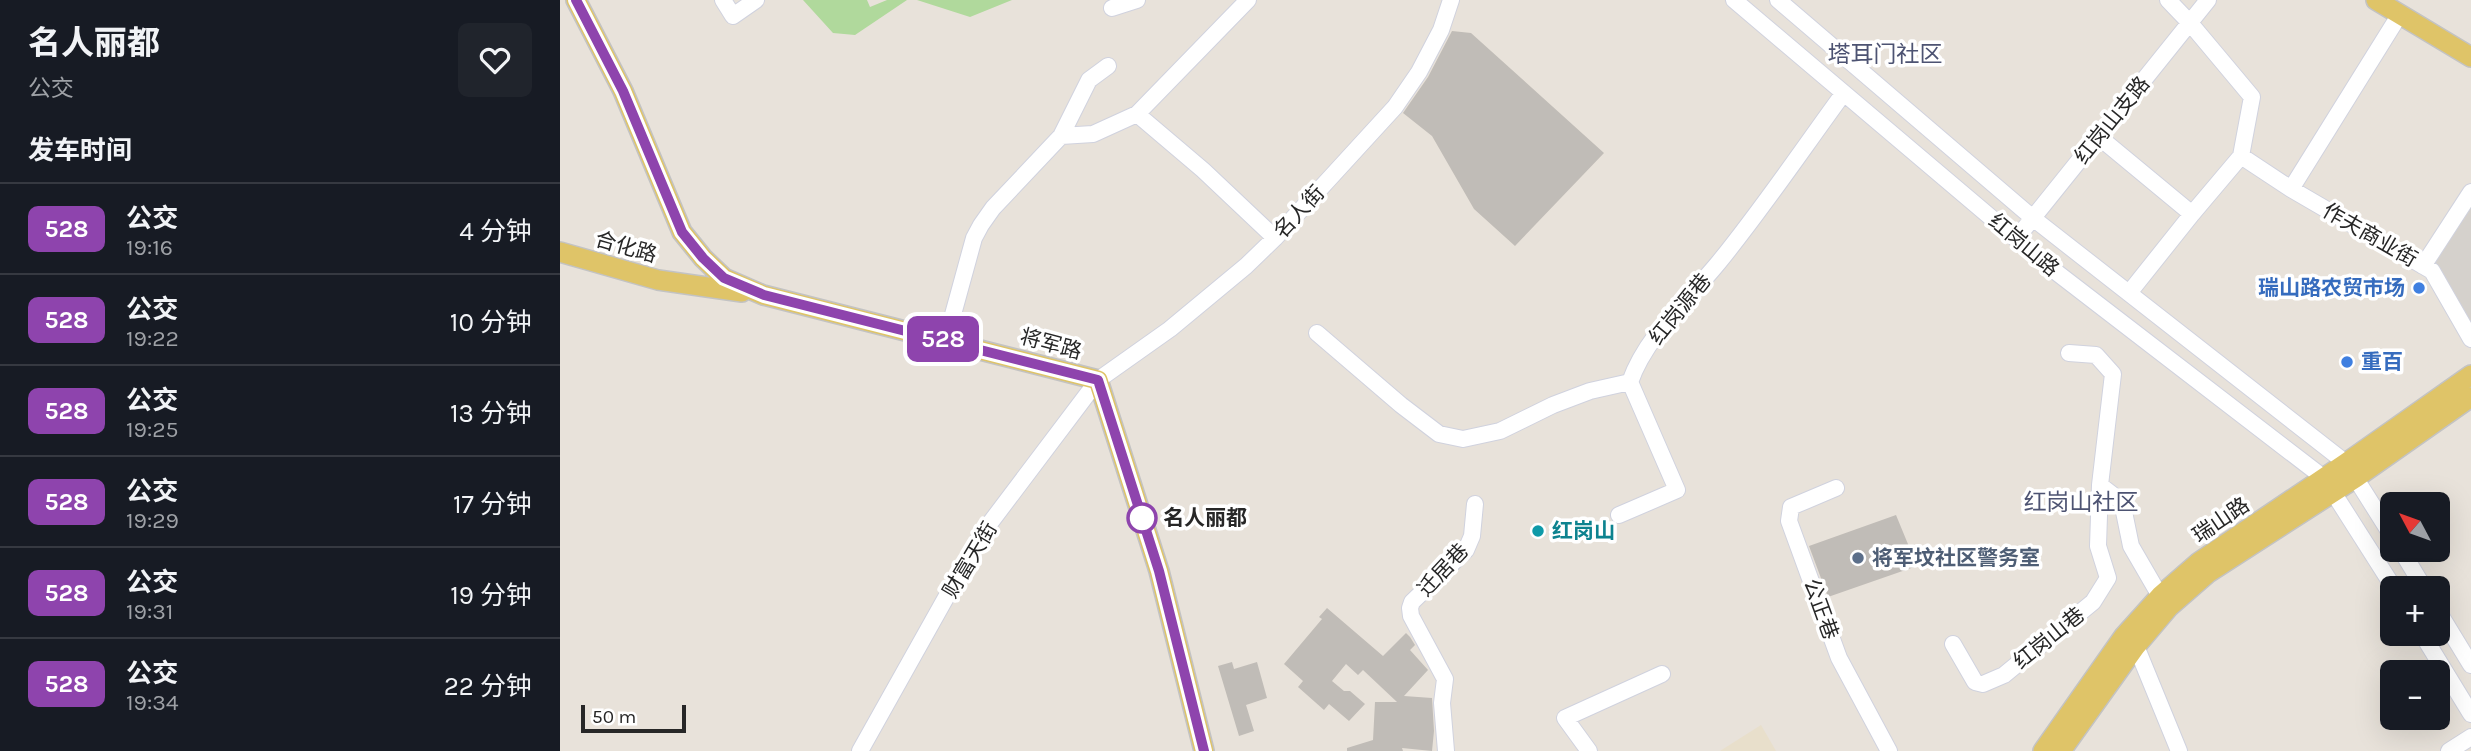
<!DOCTYPE html>
<html lang="zh">
<head>
<meta charset="utf-8">
<style>
  body { margin:0; font-family:Karla,"Noto Sans SC",sans-serif; background:#20242c; color:#f1f3f6; height:100vh; display:flex; flex-direction:column; font-size:26px; white-space:nowrap }
  * { box-sizing:border-box; margin:0 }
  p { font-size:23px; color:#9ea1a6 }
  .icon { flex:none; width:38px; height:38px; fill:none; stroke:currentColor; stroke-width:2; stroke-linecap:round; stroke-linejoin:round }
  .map { position:relative; flex:1; overflow:hidden }
  .drawer { display:flex; flex-direction:column; background:#171b24; width:560px }
  .drawer>* { flex:none }
  .badge { padding:0 14px; border-radius:10px; font-size:24px; line-height:46px }
  .needle { width:46px; rotate:311deg }
  .buttons { position:absolute; left:1820px; top:492px; display:grid; gap:14px }
  .buttons a { display:grid; place-items:center; width:70px; height:70px; border-radius:10px; background:#171b24; box-shadow:0 7px 28px #0002; font-size:35px }
  .scale { position:absolute; left:21px; bottom:18px; width:105px; box-sizing:border-box; padding-left:7px; border:4px solid #272727; border-top:0; font-size:19px; line-height:24px; white-space:nowrap; color:#272727; -webkit-text-stroke:5px #fff; paint-order:stroke }
  .map>.badge { position:absolute; translate:-50% -50%; box-shadow:0 0 0 4px #fff }
  h2 { padding:0 28px; font-size:26px; line-height:63px }
  .round { display:grid; place-items:center; flex:none; width:74px; height:74px; border-radius:10px; background:#20242c }
  .headline { display:flex; align-items:center; justify-content:space-between; height:119px; padding:0 28px }
  h1 { font-size:33px; font-weight:700; line-height:52px }
  ul { padding:0; list-style:none }
  li { display:flex; align-items:center; gap:21px; height:91px; padding:0 28px; border-top:2px solid #363941 }
  li div { flex:1 }
  li b { display:block; font-size:26px }
  li em { font-style:normal }
  li .badge { min-width:77px; font-weight:700; text-align:center }
  main { display:flex; flex:1; min-height:0 }
  .map>svg:first-child { display:block }
  .education { fill:#e8dfcb }
  .green { fill:#b0d99c }
  .plaza { fill:#d5d1cc }
  .building { fill:#c0bcb7 }
  .lines { fill:none; stroke-linecap:round; stroke-linejoin:round }
  .minor-casing { stroke:#d0d2de; stroke-width:18 }
  .major-casing { stroke:#c3c3c3; stroke-width:22 }
  .minor { stroke:#fff; stroke-width:16 }
  .major { stroke:#dfc468; stroke-width:19 }
  .line-casing { stroke:#fff; stroke-width:16 }
  .line { stroke:#8e44ad; stroke-width:10 }
  .shop-dot { fill:#3f7fe0; stroke:#fff; stroke-width:2.5 }
  .stop-dot { fill:#fff; stroke:#8e44ad; stroke-width:3.5 }
  .culture-dot { fill:#0f9aa8; stroke:#fff; stroke-width:2.5 }
  .service-dot { fill:#5c6f8a; stroke:#fff; stroke-width:2.5 }
  .labels { text-anchor:middle; dominant-baseline:central; stroke-width:7; stroke-linejoin:round; paint-order:stroke }
  .street-label { font-size:21px; fill:#272727; stroke:#fff }
  .shop-label { font-size:21px; font-weight:bold; fill:#366cbe; stroke:#fff; text-anchor:end }
  .stop-label { font-size:21px; font-weight:bold; fill:#272727; stroke:#fff; text-anchor:start }
  .culture-label { font-size:21px; font-weight:bold; fill:#0d838f; stroke:#fff; text-anchor:start }
  .service-label { font-size:21px; font-weight:bold; fill:#4e5e75; stroke:#fff; text-anchor:start }
  .neighbourhood-label { font-size:23px; fill:#4d5372; stroke:#fff }
</style>
</head>
<body>
<main>
<section class="drawer">
<div class="headline"><div><h1>名人丽都</h1><p>公交</p></div><a class="round"><svg class="icon" aria-label="heart" viewBox="0 0 24 24"><path d="M12 20l-8-8c-3-5 5-10 8-4 3-6 11-1 8 4z"/></svg></a></div>
<h2>发车时间</h2>
<ul>
<li><span class="badge" style="background:#8e44ad;color:#fff">528</span><div><b>公交</b><p>19:16</p></div><em>4 分钟</em></li>
<li><span class="badge" style="background:#8e44ad;color:#fff">528</span><div><b>公交</b><p>19:22</p></div><em>10 分钟</em></li>
<li><span class="badge" style="background:#8e44ad;color:#fff">528</span><div><b>公交</b><p>19:25</p></div><em>13 分钟</em></li>
<li><span class="badge" style="background:#8e44ad;color:#fff">528</span><div><b>公交</b><p>19:29</p></div><em>17 分钟</em></li>
<li><span class="badge" style="background:#8e44ad;color:#fff">528</span><div><b>公交</b><p>19:31</p></div><em>19 分钟</em></li>
<li><span class="badge" style="background:#8e44ad;color:#fff">528</span><div><b>公交</b><p>19:34</p></div><em>22 分钟</em></li>
</ul>
</section>
<div class="map">
<svg width="1911" height="751" viewBox="0 0 1911 751">
  <rect width="100%" height="100%" fill="#e8e2da"/>
  <path class="education" d="M1201,725l15,26h-56z"/>
  <path class="green" d="M243,0h64l3,7 17,-7h20l-52,35 -22,-2z
    M357,0h95l-42,17z"/>
  <path class="plaza" d="M1911,192v147l-48,-73z"/>
  <path class="building" d="M892,31l19,2 133,120 -89,93 -41,-37 -42,-73 -29,-23 25,-36z
    M1336,515l21,51 -89,31 -19,-51z
    M767,608l56,48 23,-23 4,4 5,8 -5,5 18,20 -24,26 28,2 2,33 -2,20 -30,-3 1,3h-56v-3l26,-8 2,-38h22l-34,-32 -5,5 -12,-11 -14,17 12,10h6l15,13 -16,17 -20,-17 -5,6 -26,-23 5,-6 -19,-17 38,-45 -3,-2z
    M672,662l2,7 23,-7 10,36 -21,7 8,26 -15,5 -21,-70z"/>
  <g class="lines">
    <g class="minor-casing">
      <path id="minor" d="M163,0l10,16 23,-16
        M1174,0l313,265 277,213 70,110
        M1218,0l256,219 312,244 46,73
        M1608,0l22,23 62,74 -11,59
        M552,8l25,-8
        M577,114l66,56 72,68
        M501,136l28,-56 19,-14
        M1539,137l93,77 49,-58 50,33 141,82 39,68
        M1731,189l109,-175
        M1456,239l192,-239
        M1863,266l48,-74
        M1569,293l63,-79
        M757,333l84,72 38,29 24,5 37,-8 53,-26 37,-14 40,-9
        M386,340l28,-102 7,-13 12,-17 68,-72 32,-2 44,-20 111,-114
        M1540,485l22,17 9,44 29,50
        M1276,488l-45,19 -2,14 50,137 50,93
        M1059,515l58,-25 -47,-108c16,-46 58,-82 89,-120 44,-54 83,-112 124,-168
        M1841,550l23,38
        M1878,611l33,54
        M1862,634l49,80
        M1393,644l22,38 8,2 21,-9 89,-73 15,-24 -10,-32 2,-61 13,-111 -17,-19 -27,-2
        M1576,646l43,105
        M300,751l121,-216 117,-155 72,-51 76,-63 29,-28 120,-131 24,-35 22,-42 10,-30
        M886,751l-4,-48 3,-24 -34,-63 -1,-8 2,-6 54,-52 6,-14 3,-32
        M1029,751l-24,-33 97,-44
        M1889,751l22,-14"/>
    </g>
    <g class="major-casing">
      <path id="major" d="M16,0l47,91 59,141 21,26 21,20 39,17 335,85 61,191 45,180
        M1816,0l95,57
        M0,252l98,28 84,12
        M1483,751l81,-115 36,-40 39,-34 147,-99 125,-88
        M1501,751l75,-105 33,-39 39,-34 149,-96 114,-80"/>
    </g>
    <use href="#minor" class="minor"/>
    <use href="#major" class="major"/>
  </g>
  <g class="lines">
    <g class="line-casing">
      <path id="line" d="M16,0l47,91 59,141 21,26 21,20 40,17 334,85 61,191 45,180"/>
    </g>
    <use href="#line" class="line"/>
  </g>
  <g class="shop-dot">
    <circle cx="1859" cy="288" r="7"/>
    <circle cx="1787" cy="362" r="7"/>
  </g>
  <circle class="stop-dot" cx="582" cy="518" r="14"/>
  <circle class="culture-dot" cx="978" cy="531" r="7"/>
  <circle class="service-dot" cx="1298" cy="558" r="7"/>
  <g class="labels">
    <g class="street-label">
      <text transform="translate(1552 120) rotate(-51)">红岗山支路</text>
      <text transform="translate(739 212) rotate(-47)">名人街</text>
      <text transform="translate(1810 235) rotate(30)">作夫商业街</text>
      <text transform="translate(1464 245) rotate(40)">红岗山路</text>
      <text transform="translate(66 247) rotate(16)">合化路</text>
      <text transform="translate(1120 309) rotate(-51)">红岗源巷</text>
      <text transform="translate(491 344) rotate(15)">将军路</text>
      <text transform="translate(1661 520) rotate(-34)">瑞山路</text>
      <text transform="translate(410 560) rotate(-59)">财富天街</text>
      <text transform="translate(883 570) rotate(-47)">迁居巷</text>
      <text transform="translate(1261 609) rotate(70)">公正巷</text>
      <text transform="translate(1489 638) rotate(-39)">红岗山巷</text>
    </g>
    <g class="shop-label">
      <text x="1845" y="288">瑞山路农贸市场</text>
      <text x="1801" y="362" text-anchor="start">重百</text>
    </g>
    <g class="stop-label">
      <text x="603" y="518">名人丽都</text>
    </g>
    <g class="culture-label">
      <text x="992" y="531">红岗山</text>
    </g>
    <g class="service-label">
      <text x="1312" y="558">将军坟社区警务室</text>
    </g>
    <g class="neighbourhood-label">
      <text x="1325" y="54">塔耳门社区</text>
      <text x="1521" y="502">红岗山社区</text>
    </g>
  </g>
</svg>
<div class="buttons">
<a><svg class="needle" viewBox="-14 -14 28 28"><path d="M0-13l5 13h-10z" fill="#e53935"/><path d="M0 13l5-13h-10z" fill="#9ea1a6"/></svg></a>
<a>+</a>
<a>−</a>
</div>
<div class="scale">50 m</div>
<b class="badge" style="left:383px;top:339px;background:#8e44ad;color:#fff">528</b>
</div>
</main>
</body>
</html>
